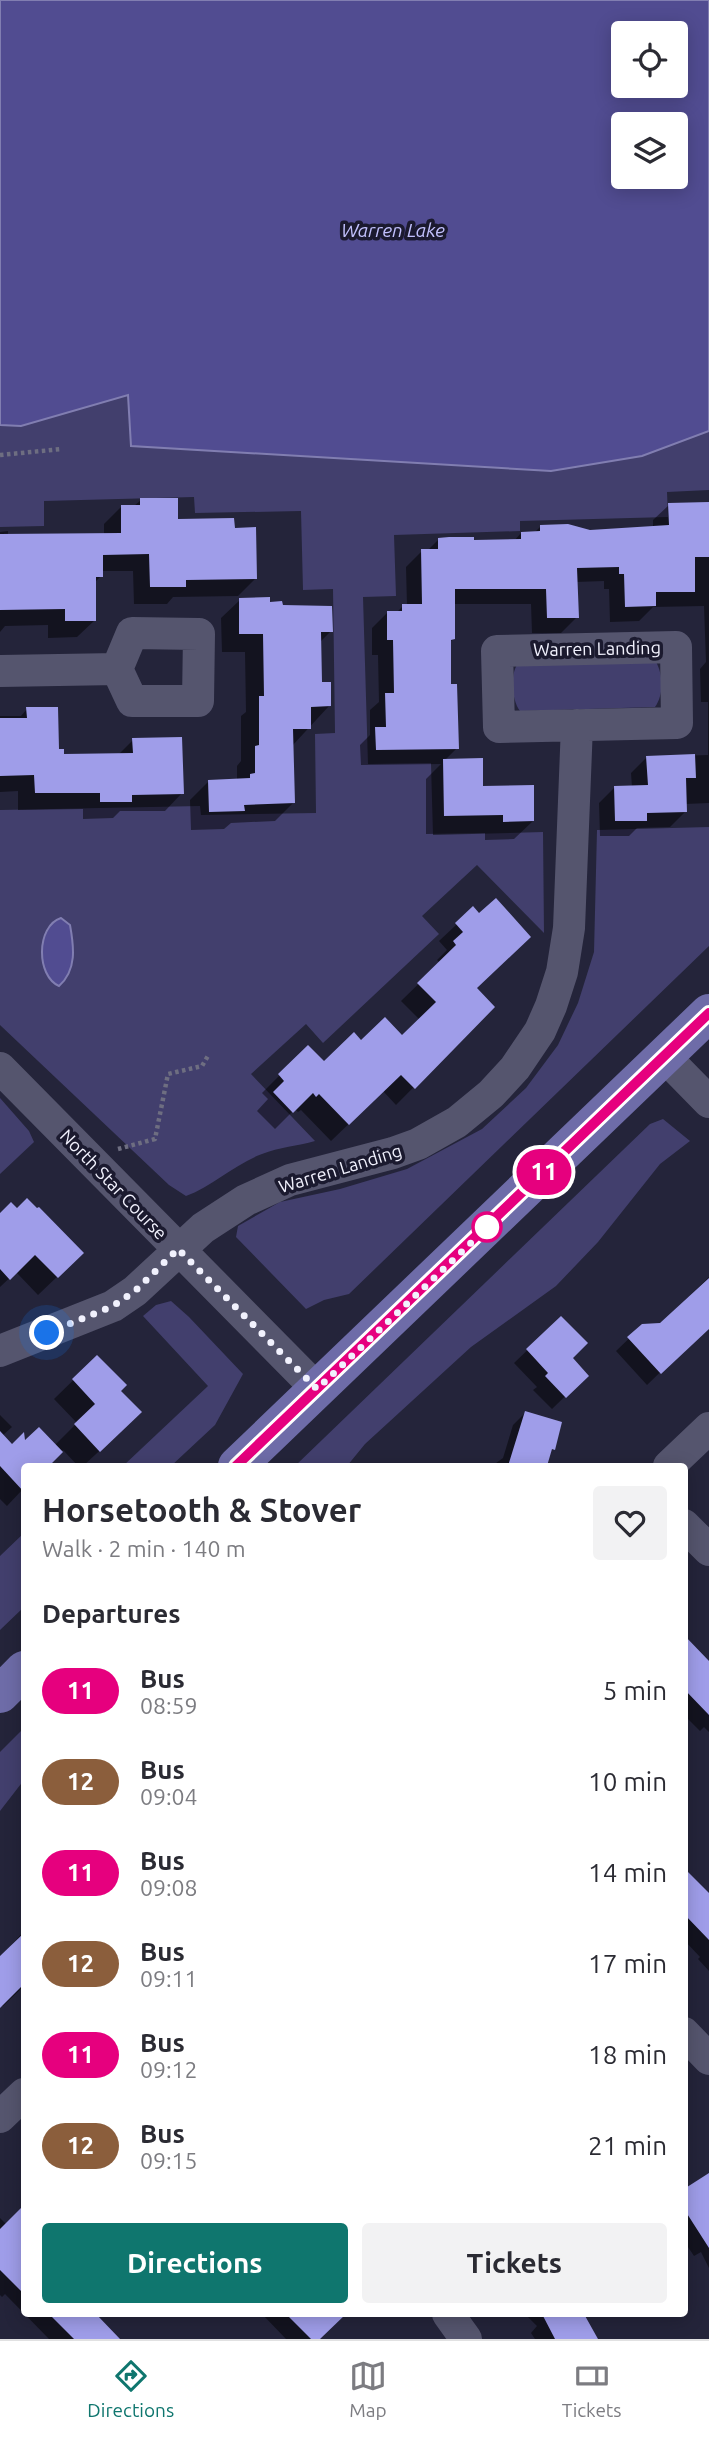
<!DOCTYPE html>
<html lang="en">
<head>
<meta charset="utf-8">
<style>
  body { margin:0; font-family:Ubuntu,sans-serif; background:#f2f2f3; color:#2b2b33; height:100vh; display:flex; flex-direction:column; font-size:26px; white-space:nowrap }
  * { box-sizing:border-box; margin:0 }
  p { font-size:23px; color:#7c7c81 }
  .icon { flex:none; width:38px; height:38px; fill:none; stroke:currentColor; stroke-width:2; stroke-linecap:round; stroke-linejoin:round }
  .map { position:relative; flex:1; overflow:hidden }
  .sheet { position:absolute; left:21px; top:1463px; width:667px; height:854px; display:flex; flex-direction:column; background:#fff; border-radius:7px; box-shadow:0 4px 18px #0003 }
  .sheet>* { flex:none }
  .badge { padding:0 14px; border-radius:23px; font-size:24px; line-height:46px }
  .controls { position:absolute; left:611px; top:21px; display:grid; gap:14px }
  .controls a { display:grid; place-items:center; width:77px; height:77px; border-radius:7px; background:#fff; box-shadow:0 4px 18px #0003; font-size:35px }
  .you { position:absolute; width:35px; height:35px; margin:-18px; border:5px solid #fff; border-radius:50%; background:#1a73e8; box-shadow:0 0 0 10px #1a73e833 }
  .map>.badge { position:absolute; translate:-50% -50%; box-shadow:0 0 0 4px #fff }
  h2 { padding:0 21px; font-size:26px; line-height:63px }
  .round { display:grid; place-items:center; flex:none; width:74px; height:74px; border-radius:7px; background:#f2f2f3 }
  .overview { display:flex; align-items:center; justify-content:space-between; height:119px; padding:0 21px }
  h1 { font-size:33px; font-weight:700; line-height:52px }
  .button { display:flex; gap:14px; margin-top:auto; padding:14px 21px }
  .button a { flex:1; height:80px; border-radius:7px; background:#0f766e; color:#fff; font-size:28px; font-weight:700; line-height:80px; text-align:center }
  .button a+a { background:#f2f2f3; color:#2b2b33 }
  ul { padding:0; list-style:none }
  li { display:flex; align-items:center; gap:21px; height:91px; padding:0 21px }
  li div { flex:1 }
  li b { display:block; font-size:26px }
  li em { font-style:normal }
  li .badge { min-width:77px; font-weight:700; text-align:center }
  .menu { display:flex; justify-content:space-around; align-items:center; height:98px; border-top:2px solid #e1e1e2; background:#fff; font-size:19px; color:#7c7c81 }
  .menu a { display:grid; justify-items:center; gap:4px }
  .menu .active { color:#0f766e }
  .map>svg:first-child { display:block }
  .green { fill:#423f6d }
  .water { fill:#514c91; stroke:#817eb1; stroke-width:2; fill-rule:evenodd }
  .shadow { fill:#0007 }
  .building { fill:#9f9de9 }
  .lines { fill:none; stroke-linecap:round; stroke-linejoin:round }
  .path { stroke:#6e6e81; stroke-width:4.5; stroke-dasharray:3.5 3.5; stroke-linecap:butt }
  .minor { stroke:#55556e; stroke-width:32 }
  .primary { stroke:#6e6ca8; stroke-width:38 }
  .line-casing { stroke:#fff; stroke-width:16 }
  .line { stroke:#e6007e; stroke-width:10 }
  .walk { stroke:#f1f1fd; stroke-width:7; stroke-dasharray:0 12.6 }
  .stop-dot { fill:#fff; stroke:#e6007e; stroke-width:3.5 }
  .labels { text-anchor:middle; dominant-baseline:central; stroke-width:7; stroke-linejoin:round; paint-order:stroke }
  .street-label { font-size:18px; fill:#f1f1fd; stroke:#1b1a2f }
  .water-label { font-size:19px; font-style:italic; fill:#c2c1fd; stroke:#1b1a2f }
</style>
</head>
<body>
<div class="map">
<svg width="709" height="2339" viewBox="0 0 709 2339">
  <rect width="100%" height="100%" fill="#24243a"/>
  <path class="green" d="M128,395l4,51 419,25 91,-15 67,-25v59l-42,2 1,25 -148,4v10l-126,4 2,61 -33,1 5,167 63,-1 2,72 110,-3 1,101 -67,-68 -55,51 17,18 -116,109 -17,-19 -55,50 64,67c-17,5 -36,6 -53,13 -27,10 -49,32 -76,42l-17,-11 -169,-160v-215l200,-4 1,9 115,-2 -1,-79 20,-1 -2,-144 -30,1 -2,-79 -106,2 -1,-16 -150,4v25l-44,1v-102l21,1z
    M656,662c7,12 8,33 -1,45l-135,4c-8,-10 -10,-35 -3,-46z
    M709,827v119l-360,348 -25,6 -18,9 -70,-72 2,-11 42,-24 60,-13 67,-20 75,-40 44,-41 32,-43 20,-42 16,-51 3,-122z
    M0,1098l29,33 5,11 -34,32z
    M663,1119l27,22 -30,23 -62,78 -42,44 -85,61 -106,97 -18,22h-52l355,-342z
    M171,1301l18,16 54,57 -28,51 -44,41h-48l85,-80 -65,-70 13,-11z
    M24,1533v74l-24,23v-74z
    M24,1728v52l-24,31v-59z"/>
  <path class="water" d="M0,0h709v431l-67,25 -91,15 -420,-25 -3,-51 -107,31 -21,-1zM623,33h53v53h-53zM623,124h53v53h-53z
    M61,918l9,7c4,22 7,45 -11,61 -23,-10 -23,-60 2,-68z"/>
  <path class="shadow" d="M141,500l35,21 57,8 23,49 -18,18 -65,1 -6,7h-33l-1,-33h-32v5l-7,7 1,37 -18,17 -29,1v-13l-43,1 -5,6v-100l8,-1v4h96v-11l17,-17 13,-1z
    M709,503v300l-24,1 1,7 -16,16 -33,1 -8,8h-29l-1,-33 15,-15 18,-1 -1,-14 16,-16 61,-2v-53h-7l-1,-33 6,-7 -2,-56 -51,1 -14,14 -29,1 -1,-33h-5v-8l-28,1 1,35 -16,16h-29l-1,-29h-78v35l-4,4 1,43 7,62 -12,12 36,28 52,33 -19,18 -29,1v-7l-59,1v-55l15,-15 -80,1 -1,-20 10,-10v-25l9,-8 -1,-47h-6v-27l15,-15 10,-1 6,-6h4l-1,-39 16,-16h5l11,-11 76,1 7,-8h13l7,-7 49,6 63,-4v-8l16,-15z
    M240,600l41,7 50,24 -11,11 1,42 8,22 -37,40 1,57 -18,18 -44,2 -7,6 -33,1 -1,-30 19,-19 28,-1v-14l4,-5v-45l5,-4 -1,-60h-23l-1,-34z
    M27,709l35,46h56l15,-15 49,53 -17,18h-45l-7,7 -30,1v-10l-65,1v-19l-18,1v-76h21z
    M473,909l2,80 18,18 -97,98 -13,-14 -52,50 -30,-31 -3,2 -3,-3 -20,20 -18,-18 11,-12 -6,-6 46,-46 16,17 37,-22 41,-5 18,-17 -19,-19 39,-38 -3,-3 10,-10 -8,-9z
    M0,1215l82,38 -44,42 -22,-23 -16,15z
    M709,1277v48l-62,60 -31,-34 27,-26 17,-1z
    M561,1318l9,40 16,18 -34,33 -19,-19 4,-3 -23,-24z
    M97,1357l22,34 2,40 -38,35h-5l-15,-16 -16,16h-23v22l-17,18 -7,-7v-84l12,12 -10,9 10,10 13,-3 29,3 23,-23 -23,-24z
    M525,1413l35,10 -14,43h-54l11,-8 10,-33z
    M684,1637l25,26v69l-5,-5 -4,4 -16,-16z
    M684,1871l25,25v75l-11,-12 2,-2 -16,-17z
    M24,1931v55l-21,20h-3v-48z
    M709,2181v87l-8,-16 -7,4 -10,-15v-50z
    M17,2215l7,7v92h72l-2,1 24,24h-69l-44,-45 -3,3 -2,-2v-77l7,7z
    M262,2314h75l3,3 -22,22h-32z
    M525,2314h57l14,25h-61l-4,-6 6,-7z"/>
  <path class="building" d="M140,498h38v21l56,-1 1,10 21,-1 1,52 -71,1v7h-36l-1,-33 -46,1v22h-7v44h-31v-12l-65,1v-76l121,-1v-28h19z
    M709,502v55h-14v35h-39v14l-31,1 -1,-33h-5v-7l-42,1 2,50h-32l-1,-29h-91v50l-4,1v44h6l2,65 -83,1 -1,-23h11l-1,-34h9l-1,-53h-6v-29h15v-7h20l-1,-55h17v-11l11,-1h25v3l47,-1v-7l19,-1v-6l28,-1 22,6 79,-5 -1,-22z
    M270,597v5l12,-1 1,4 49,1 1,26h-12l1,50h9v24l-20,1v22h-18l2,74 -51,2 1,6 -36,1 -1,-32 42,-2v-4l5,-1v-27l4,-1v-49h5l-1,-62h-24v-36z
    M26,707h32l1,42h5v5l69,-1 -1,-15 50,-1 2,57 -52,1v7h-32v-9h-65l-1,-18 -34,1v-58h27z
    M695,754l1,24h-10l1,34 -40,1v8h-32l-1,-35 34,-1 -2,-29z
    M483,758v28l51,-1v36l-31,1v-7l-59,1 -1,-57z
    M496,898l35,39 -54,51 18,19 -80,82 -14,-14 -52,50 -30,-31 -3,3 -3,-4 -20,20 -20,-21 11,-11 -6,-7 30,-29 16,16 30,-29 7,8 24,-23 17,18 34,-33 -19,-19 39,-38 -3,-4 10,-9 -8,-9 18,-17 6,7z
    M27,1198l10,10 2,-1 45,46 -26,25 -23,-23 -25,25 -10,-11v-56l11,-11 6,6z
    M709,1278v51l-48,45 -34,-37 15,-13 18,-1z
    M561,1316l27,27 -15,15 16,18 -23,22 -21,-22 3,-3 -22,-24z
    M97,1355l30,30 -6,6 21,21 -42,40 -26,-28 21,-20 -23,-25z
    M525,1411l37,11 -7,28 -3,-1 -5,17h-39z
    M39,1427l24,25 -14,14h-25v26l-24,-26v-35l12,13 12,-12 1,8z
    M684,1635l25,26v54l-25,-26z
    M684,1868l25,25v47l-25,-26z
    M24,1933v51l-24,24v-52z
    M709,2173v75l-25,-39v-20z
    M24,2205v89l-24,-24v-41z
    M49,2314h47l24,25h-46z
    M286,2314h60l-26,25h-9z
    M542,2314h42l14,25h-43z"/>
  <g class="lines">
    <path class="path" d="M0,455l62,-6
      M118,1149l37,-10 13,-65 34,-8 7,-12"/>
    <path class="minor" d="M132,633l67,1 -1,67h-66l-15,-32z
      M676,647l1,76 -178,4 -2,-76z
      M0,671l117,-2
      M664,1056l45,46
      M0,1068l317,321
      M0,1351l113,-45 22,-15 68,-63 43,-28 44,-20 103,-27 25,-9 39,-22 34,-28 24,-26 25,-37 11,-25 11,-34 7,-44 8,-203
      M669,1466l40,-38
      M684,1525l25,25
      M684,2033l25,26
      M0,2117l24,-23
      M448,2314l18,25"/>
    <path class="primary" d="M237,1466l472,-453
      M0,1694l24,-24"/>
  </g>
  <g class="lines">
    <g class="line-casing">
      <path id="line" d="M236,1466l473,-453"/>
    </g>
    <use href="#line" class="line"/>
    <path class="walk" d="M47,1333l66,-27 22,-15 43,-42 139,140 174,-165 -4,3"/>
  </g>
  <circle class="stop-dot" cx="487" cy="1227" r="14"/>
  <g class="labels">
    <g class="street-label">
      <text transform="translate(597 648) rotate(-1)">Warren Landing</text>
      <text transform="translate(340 1168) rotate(-17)">Warren Landing</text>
      <text transform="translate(114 1184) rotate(46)">North Star Course</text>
    </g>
    <g class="water-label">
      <text x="393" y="230">Warren Lake</text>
    </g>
  </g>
</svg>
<div class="controls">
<a><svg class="icon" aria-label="locate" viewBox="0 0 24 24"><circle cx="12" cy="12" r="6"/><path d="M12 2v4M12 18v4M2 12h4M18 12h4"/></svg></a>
<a><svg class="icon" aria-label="layers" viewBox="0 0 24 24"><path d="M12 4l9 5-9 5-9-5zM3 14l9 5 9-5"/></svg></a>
</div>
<div class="you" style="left:47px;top:1333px"></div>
<b class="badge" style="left:544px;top:1172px;background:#e6007e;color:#fff">11</b>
<section class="sheet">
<div class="overview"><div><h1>Horsetooth &amp; Stover</h1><p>Walk · 2 min · 140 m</p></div><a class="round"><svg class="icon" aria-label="heart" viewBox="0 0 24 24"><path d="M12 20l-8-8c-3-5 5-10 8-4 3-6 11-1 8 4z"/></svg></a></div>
<h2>Departures</h2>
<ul>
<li><span class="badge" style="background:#e6007e;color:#fff">11</span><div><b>Bus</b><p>08:59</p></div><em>5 min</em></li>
<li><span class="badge" style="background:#8b5e3c;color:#fff">12</span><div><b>Bus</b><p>09:04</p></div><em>10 min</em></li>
<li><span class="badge" style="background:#e6007e;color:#fff">11</span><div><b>Bus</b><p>09:08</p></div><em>14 min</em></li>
<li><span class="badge" style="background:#8b5e3c;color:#fff">12</span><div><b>Bus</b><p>09:11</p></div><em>17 min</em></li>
<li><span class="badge" style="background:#e6007e;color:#fff">11</span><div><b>Bus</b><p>09:12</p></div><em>18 min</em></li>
<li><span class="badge" style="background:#8b5e3c;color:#fff">12</span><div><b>Bus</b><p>09:15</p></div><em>21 min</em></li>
</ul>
<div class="button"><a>Directions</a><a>Tickets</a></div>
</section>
</div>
<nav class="menu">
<a class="active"><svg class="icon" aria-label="directions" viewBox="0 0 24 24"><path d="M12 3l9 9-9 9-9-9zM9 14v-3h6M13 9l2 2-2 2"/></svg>Directions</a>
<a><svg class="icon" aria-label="map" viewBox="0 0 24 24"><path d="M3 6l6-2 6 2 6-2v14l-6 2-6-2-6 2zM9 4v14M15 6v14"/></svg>Map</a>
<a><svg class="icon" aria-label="tickets" viewBox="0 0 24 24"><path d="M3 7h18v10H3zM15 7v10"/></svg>Tickets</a>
</nav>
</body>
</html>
